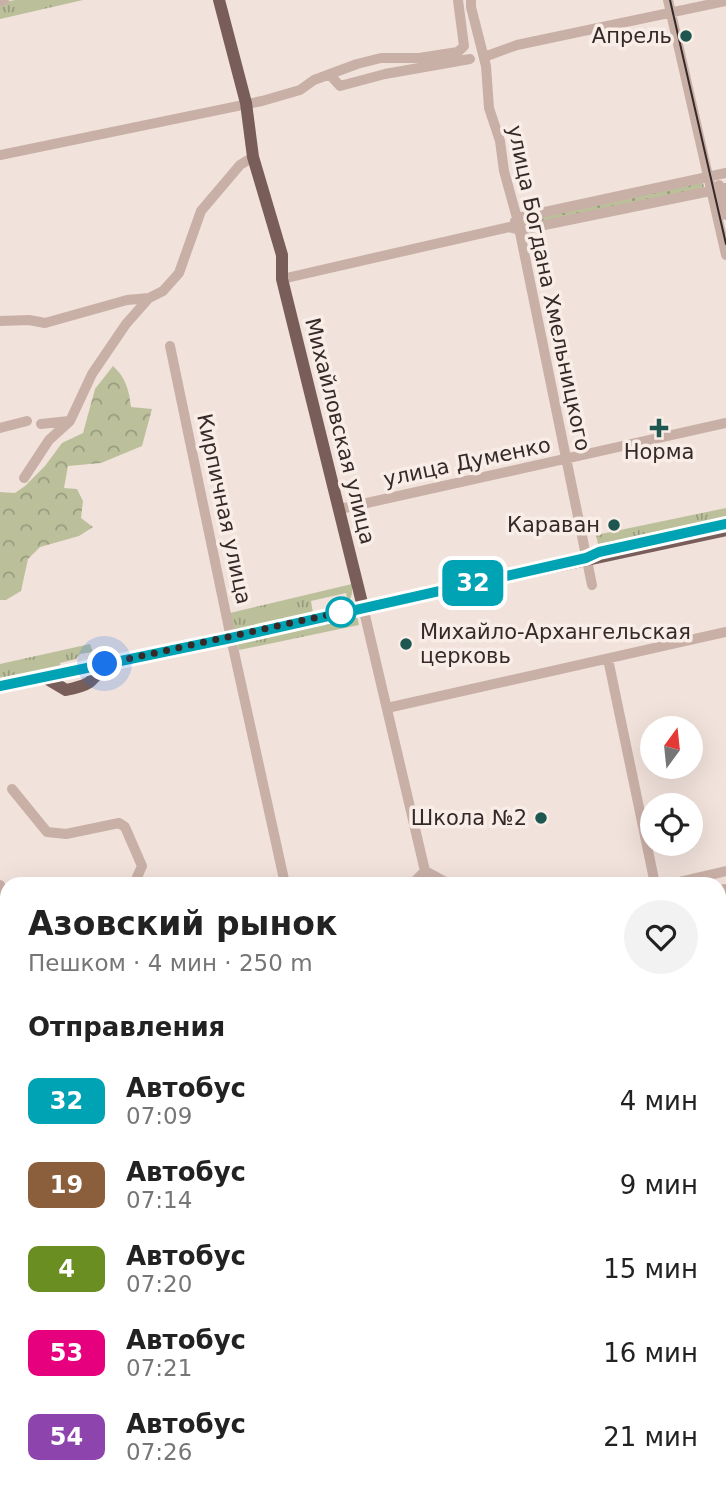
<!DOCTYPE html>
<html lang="ru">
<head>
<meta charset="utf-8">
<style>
  body { margin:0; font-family:"DejaVu Sans",sans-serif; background:#f2f2f2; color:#222; height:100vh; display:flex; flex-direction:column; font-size:26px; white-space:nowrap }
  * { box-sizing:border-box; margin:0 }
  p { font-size:23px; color:#767676 }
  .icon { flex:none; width:38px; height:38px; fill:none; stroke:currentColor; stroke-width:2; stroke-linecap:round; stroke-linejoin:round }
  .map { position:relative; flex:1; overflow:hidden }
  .sheet { position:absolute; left:0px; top:877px; width:726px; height:618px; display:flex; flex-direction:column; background:#fff; border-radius:21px 21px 0 0; box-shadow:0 7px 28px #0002 }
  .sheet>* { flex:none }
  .badge { padding:0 14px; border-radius:10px; font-size:24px; line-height:46px }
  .needle { width:46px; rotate:15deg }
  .controls { position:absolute; left:640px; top:716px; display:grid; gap:14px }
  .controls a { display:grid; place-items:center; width:63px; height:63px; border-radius:50%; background:#fff; box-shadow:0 7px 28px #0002; font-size:35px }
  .you { position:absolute; width:35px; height:35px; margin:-18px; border:5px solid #fff; border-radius:50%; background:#1a73e8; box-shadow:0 0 0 10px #1a73e833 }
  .map>.badge { position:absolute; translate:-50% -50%; box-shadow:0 0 0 4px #fff }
  h2 { padding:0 28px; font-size:26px; line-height:63px }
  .round { display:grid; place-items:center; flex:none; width:74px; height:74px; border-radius:37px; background:#f2f2f2 }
  .headline { display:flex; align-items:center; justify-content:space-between; height:119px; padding:0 28px }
  h1 { font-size:33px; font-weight:600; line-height:52px }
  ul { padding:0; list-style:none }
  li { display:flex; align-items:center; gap:21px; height:84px; padding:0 28px }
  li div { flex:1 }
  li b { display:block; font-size:26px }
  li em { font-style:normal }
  li .badge { min-width:77px; font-weight:700; text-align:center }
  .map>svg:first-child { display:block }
  .grass { fill:url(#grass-tufts) }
  .forest { fill:url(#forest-crowns) }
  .park { fill:url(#park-dots) }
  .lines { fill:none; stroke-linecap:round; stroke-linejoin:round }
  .stream { stroke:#7aaea6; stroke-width:2 }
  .minor { stroke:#c9b0a7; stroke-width:10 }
  .major { stroke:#785d59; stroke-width:12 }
  .tram { stroke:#362927; stroke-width:2 }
  .line-casing { stroke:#fff; stroke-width:16 }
  .line { stroke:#00a3b4; stroke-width:10 }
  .walk { stroke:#362927; stroke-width:7; stroke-dasharray:0 12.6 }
  .poi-dot { fill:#1d574f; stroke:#f9ede7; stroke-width:2.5 }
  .stop-dot { fill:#fff; stroke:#00a3b4; stroke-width:3.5 }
  .labels { text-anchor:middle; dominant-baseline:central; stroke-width:7; stroke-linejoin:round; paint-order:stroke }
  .poi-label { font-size:21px; fill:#362927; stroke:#f9ede7; text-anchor:end }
  .street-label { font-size:21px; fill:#362927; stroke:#f9ede7 }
</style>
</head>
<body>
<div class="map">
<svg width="726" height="1494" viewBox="0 0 726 1494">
  <defs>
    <pattern id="grass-tufts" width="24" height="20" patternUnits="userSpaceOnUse" patternTransform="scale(1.75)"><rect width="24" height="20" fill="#bbc09b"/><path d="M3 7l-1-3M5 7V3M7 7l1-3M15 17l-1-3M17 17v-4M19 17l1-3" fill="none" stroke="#999c7e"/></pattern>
    <pattern id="forest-crowns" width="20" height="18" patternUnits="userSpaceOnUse" patternTransform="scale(1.75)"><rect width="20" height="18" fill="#bbc09b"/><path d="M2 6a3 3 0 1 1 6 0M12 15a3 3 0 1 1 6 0" fill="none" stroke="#999c7e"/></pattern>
    <pattern id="park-dots" width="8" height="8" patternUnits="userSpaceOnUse" patternTransform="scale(1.75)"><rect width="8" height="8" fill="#bbc09b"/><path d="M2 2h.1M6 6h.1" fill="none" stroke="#999c7e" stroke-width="1.8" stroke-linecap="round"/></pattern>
  </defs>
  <rect width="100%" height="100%" fill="#f1e2db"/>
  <path class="grass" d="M15,0h68l-83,19v-16z
    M726,508v12l-128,24 -2,-9z
    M352,584v10l-4,10 -2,-11 -35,8 2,12 -79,17 -4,-17z
    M357,615l2,10 -120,25 -2,-9z
    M90,644l3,8 -13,2 -4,5 -16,4 1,6 -61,13v-18z
    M0,1431l7,19v38h90l3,6h-100z"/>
  <path class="forest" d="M113,366c13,12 16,24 18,41l21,2 -10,37 -41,17 -33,3 -4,22 13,1 6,12 -2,17 12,9 -14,9 -39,11 -12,12 -7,32 -15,9h-6v-108l15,1 10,-7 20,-20 17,-23 21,-10 12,-44z
    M7,1030v89h-3l-4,-6v-79z"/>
  <path class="park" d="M703,181l1,8 -182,38 -1,-8z"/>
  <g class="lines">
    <path class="stream" d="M0,906l7,11
      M155,1488l1,6"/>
    <path class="minor" d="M471,0v7l15,59 3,42 11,33 4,30 13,47 75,367
      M668,0l58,255
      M0,1l4,-1
      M484,57l33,-12 209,-44
      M330,75l10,11 45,-12 85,-15
      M0,155l262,-54 38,-11 14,-10 43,-16 24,-6h38l39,-6 6,-6 -6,-46
      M719,185l7,30
      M515,221l2,-3 209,-45
      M282,279l227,-52 11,3 206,-42
      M0,321l29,-1 16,3 82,-23 22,-2 14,-7 16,-18 22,-62 39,-46 13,-8
      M170,346l61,292 54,246
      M41,424l28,-3
      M0,428l27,-7
      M24,478l25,-38 21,-19 22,-47 34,-50 23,-26
      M340,509l386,-86
      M368,607h-5l62,264
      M608,659l47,225
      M387,708l339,-76
      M12,789l35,43 19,2 53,-11 6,4 17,39 -8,18
      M412,884l13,-13 24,13
      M670,884l56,-13
      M0,885l7,12
      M719,890l7,-1
      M719,1091l7,-1
      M719,1167l7,32
      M719,1256l7,-1
      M719,1351l7,-4
      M719,1453l7,-5
      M348,1488l1,6
      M584,1494l6,-6"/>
    <path class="major" d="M219,0l27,103 7,54 29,98v24l81,328
      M76,670l650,-140
      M44,677l22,13c24,-5 25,-7 39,-26
      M0,686l68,-14"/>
    <path class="tram" d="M670,0l56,244"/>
  </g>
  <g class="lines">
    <g class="line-casing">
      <path id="line" d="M0,686l231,-48 355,-80 13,-6 127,-28"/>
    </g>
    <use href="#line" class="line"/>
    <path class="walk" d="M105,664l236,-52"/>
  </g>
  <g class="poi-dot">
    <circle cx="686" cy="36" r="7"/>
    <path d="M655.5 417.5h7v7h7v7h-7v7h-7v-7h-7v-7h7z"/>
    <circle cx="614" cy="525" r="7"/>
    <circle cx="406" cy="644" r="7"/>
    <circle cx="541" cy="818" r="7"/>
  </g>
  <circle class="stop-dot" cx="341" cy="612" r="14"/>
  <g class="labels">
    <g class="poi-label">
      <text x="672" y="36">Апрель</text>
      <text x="659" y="452" text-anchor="middle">Норма</text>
      <text x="600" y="525">Караван</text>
      <text x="420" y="632" text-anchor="start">Михайло-Архангельская<tspan x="420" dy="24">церковь</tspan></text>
      <text x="527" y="818">Школа №2</text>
    </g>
    <g class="street-label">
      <text transform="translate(549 288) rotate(78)">улица Богдана Хмельницкого</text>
      <text transform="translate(340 431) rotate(76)">Михайловская улица</text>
      <text transform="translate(467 462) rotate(-12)">улица Думенко</text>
      <text transform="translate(224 509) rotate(78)">Кирпичная улица</text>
    </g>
  </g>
</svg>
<div class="controls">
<a><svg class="needle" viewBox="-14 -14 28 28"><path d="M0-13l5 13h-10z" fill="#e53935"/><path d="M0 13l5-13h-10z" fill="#767676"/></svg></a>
<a><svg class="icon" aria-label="locate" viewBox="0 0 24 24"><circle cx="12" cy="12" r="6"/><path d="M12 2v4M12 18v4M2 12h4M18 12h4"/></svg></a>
</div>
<div class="you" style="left:105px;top:664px"></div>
<b class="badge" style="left:473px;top:583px;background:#00a3b4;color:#fff">32</b>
<section class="sheet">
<div class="headline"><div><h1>Азовский рынок</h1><p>Пешком · 4 мин · 250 m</p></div><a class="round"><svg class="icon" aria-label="heart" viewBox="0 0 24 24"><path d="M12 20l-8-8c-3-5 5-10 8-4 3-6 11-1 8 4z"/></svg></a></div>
<h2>Отправления</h2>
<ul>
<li><span class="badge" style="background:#00a3b4;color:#fff">32</span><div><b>Автобус</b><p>07:09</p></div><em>4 мин</em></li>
<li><span class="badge" style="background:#8b5e3c;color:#fff">19</span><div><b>Автобус</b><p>07:14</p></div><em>9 мин</em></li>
<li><span class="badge" style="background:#6b8e23;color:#fff">4</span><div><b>Автобус</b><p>07:20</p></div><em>15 мин</em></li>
<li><span class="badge" style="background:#e6007e;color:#fff">53</span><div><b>Автобус</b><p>07:21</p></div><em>16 мин</em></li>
<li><span class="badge" style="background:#8e44ad;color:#fff">54</span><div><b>Автобус</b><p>07:26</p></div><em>21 мин</em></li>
</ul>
</section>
</div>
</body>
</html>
